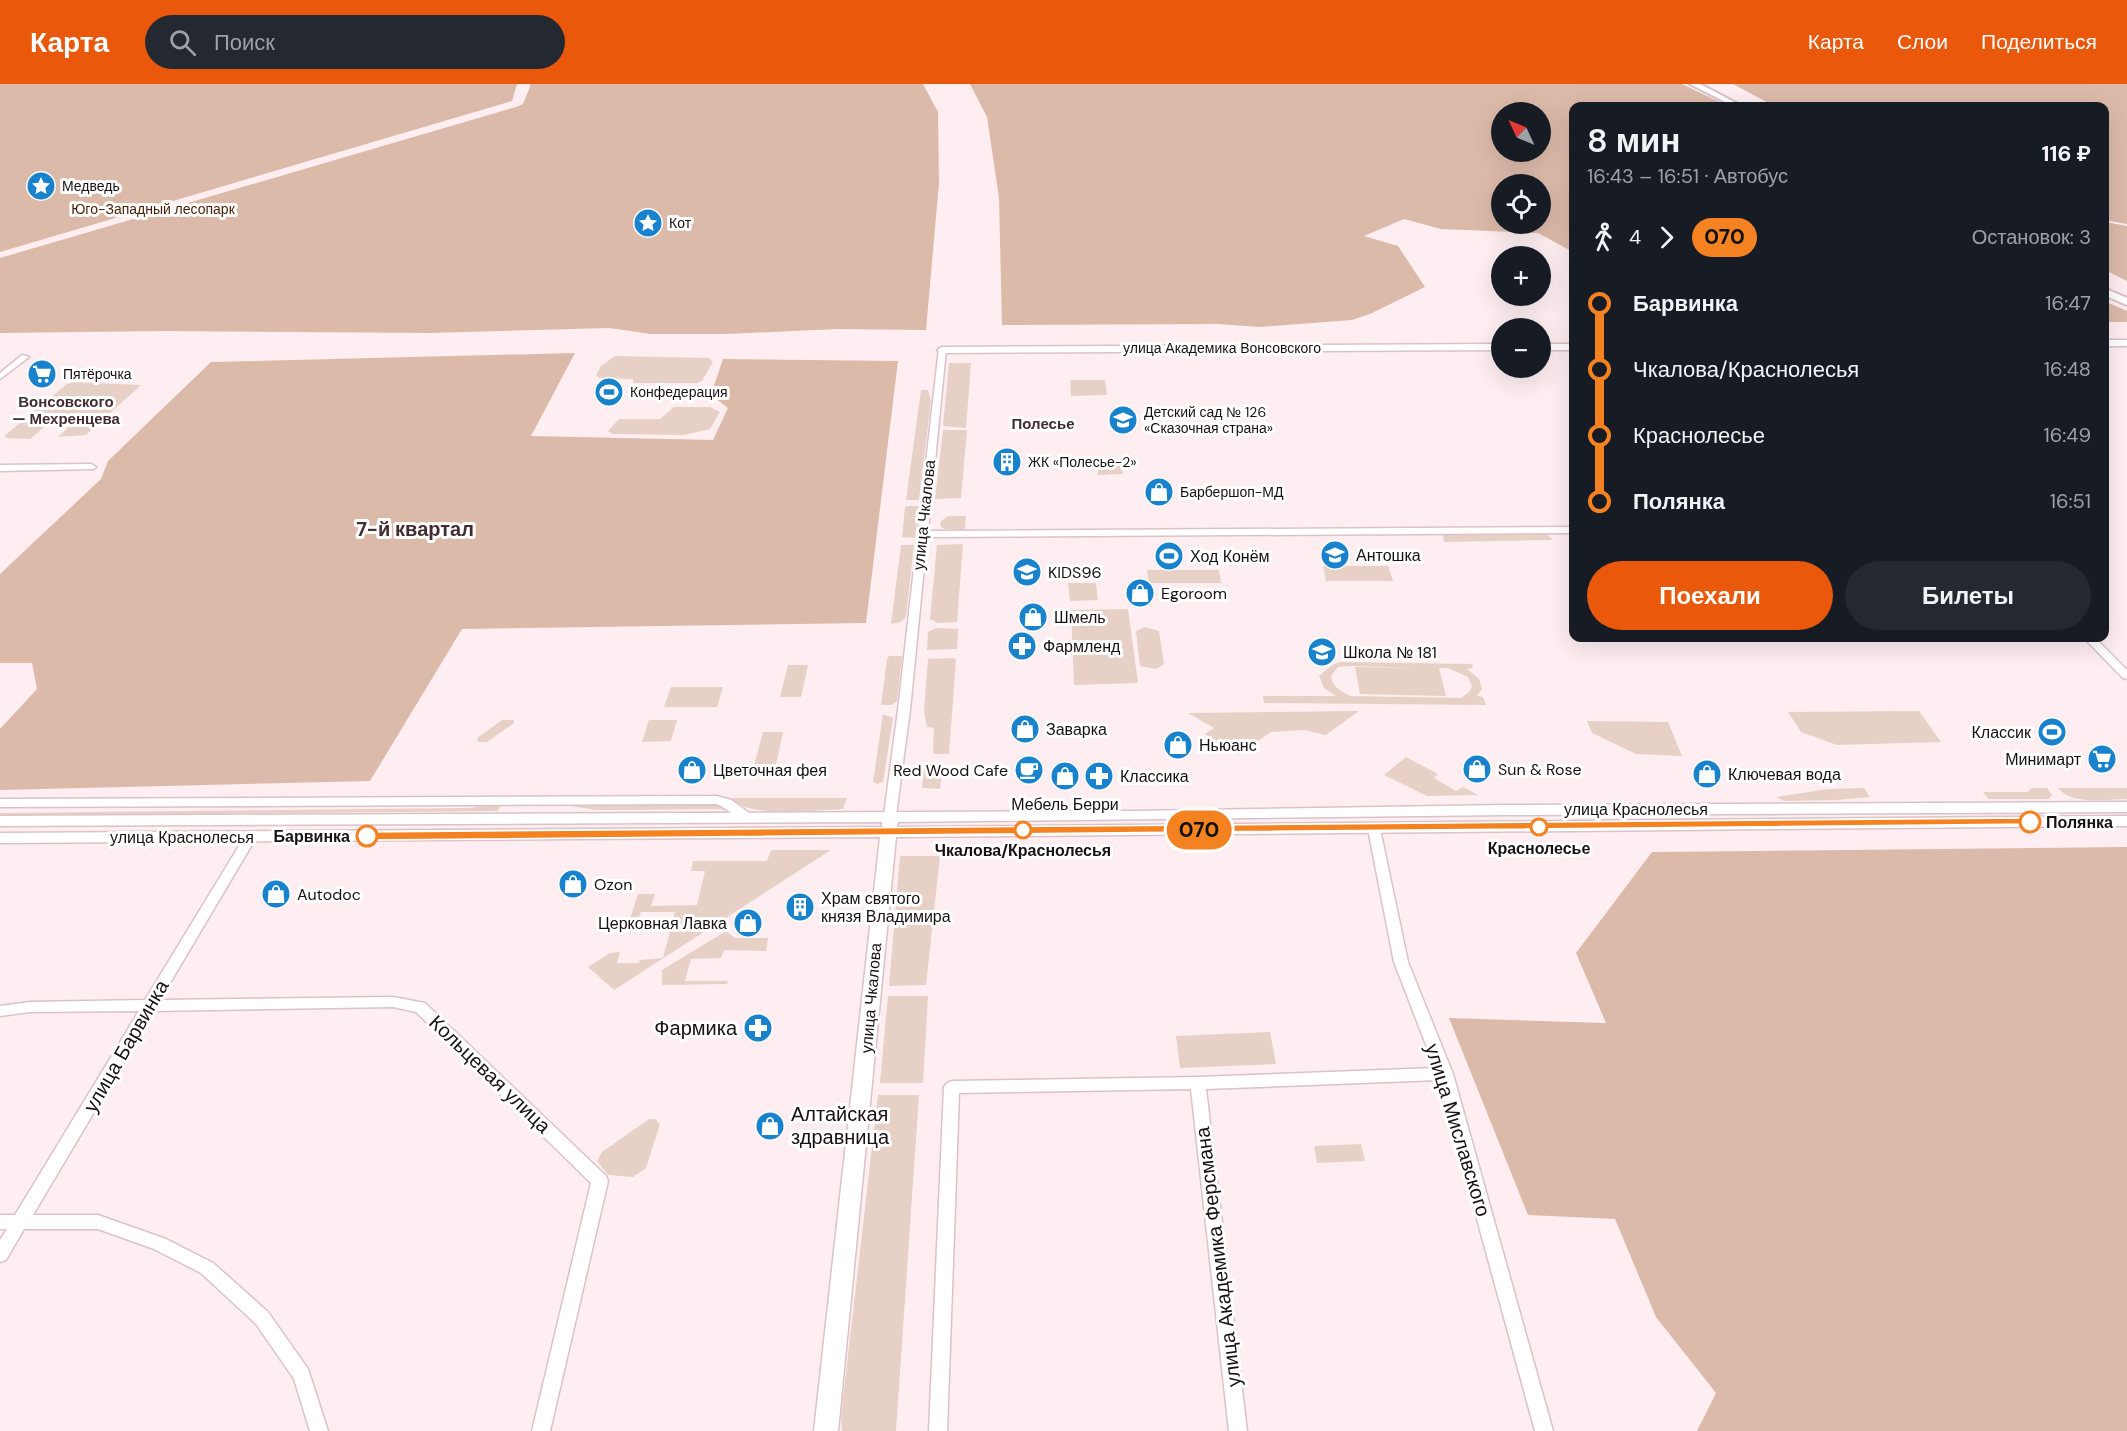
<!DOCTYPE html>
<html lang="ru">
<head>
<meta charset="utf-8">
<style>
  body { margin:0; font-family:"DM Sans",sans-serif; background:#242831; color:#f1f3f6; height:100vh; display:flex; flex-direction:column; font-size:22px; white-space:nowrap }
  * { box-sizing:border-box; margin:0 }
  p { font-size:20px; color:#9ea1a6 }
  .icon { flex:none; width:33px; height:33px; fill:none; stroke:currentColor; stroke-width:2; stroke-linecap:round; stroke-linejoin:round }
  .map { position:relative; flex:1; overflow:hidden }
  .details { position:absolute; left:1569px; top:18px; width:540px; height:540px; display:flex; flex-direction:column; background:#171b24; border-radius:12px; box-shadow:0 6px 24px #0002 }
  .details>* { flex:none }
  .badge { padding:0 12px; border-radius:20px; font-size:21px; line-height:39px }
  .needle { width:39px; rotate:314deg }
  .tools { position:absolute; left:1491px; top:18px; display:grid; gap:12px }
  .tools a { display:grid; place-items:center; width:60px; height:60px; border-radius:50%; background:#171b24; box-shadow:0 6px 24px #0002; font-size:30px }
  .map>.badge { position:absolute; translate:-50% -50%; box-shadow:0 0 0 3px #fff }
  .legs { display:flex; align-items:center; gap:9px; height:66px; padding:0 18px; font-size:20px }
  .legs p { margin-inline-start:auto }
  .head { display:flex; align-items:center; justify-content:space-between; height:102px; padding:0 18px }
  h1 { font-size:33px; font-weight:600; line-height:45px }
  .primary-button { display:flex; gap:12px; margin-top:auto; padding:12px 18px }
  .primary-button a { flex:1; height:69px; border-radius:36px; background:#ea580c; color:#fff; font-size:24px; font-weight:600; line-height:69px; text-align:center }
  .primary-button a+a { background:#242831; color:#f1f3f6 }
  ul { padding:0 18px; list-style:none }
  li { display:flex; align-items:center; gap:21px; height:66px; font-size:22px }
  li i { display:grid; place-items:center; width:9px; height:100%; margin:0 8px; background:currentColor }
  li i::after { content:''; width:15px; height:15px; margin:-8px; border:4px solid; border-radius:50%; background:#171b24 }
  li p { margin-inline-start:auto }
  li:first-child i { background:linear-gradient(#0000 50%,currentColor 0) }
  li:last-child i { background:linear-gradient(currentColor 50%,#0000 0) }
  header { display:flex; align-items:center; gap:36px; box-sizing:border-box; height:84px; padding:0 30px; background:#ea580c; color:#fff }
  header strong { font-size:28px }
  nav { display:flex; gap:33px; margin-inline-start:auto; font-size:21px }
  .search { width:420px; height:54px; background:#242831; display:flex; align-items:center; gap:15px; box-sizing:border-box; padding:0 21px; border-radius:33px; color:#9ea1a6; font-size:22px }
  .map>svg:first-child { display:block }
  .green { fill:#e7d1c6; fill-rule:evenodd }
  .forest { fill:#dcbaa9; fill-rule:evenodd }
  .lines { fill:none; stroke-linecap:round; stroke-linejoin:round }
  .minor-casing { stroke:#dbc2c8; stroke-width:3 }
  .tertiary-casing { stroke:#dbc2c8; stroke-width:3 }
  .secondary-casing { stroke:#dbc2c8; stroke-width:4 }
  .minor { fill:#fff; fill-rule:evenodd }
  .tertiary { fill:#fff; fill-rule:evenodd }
  .secondary { fill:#fff; fill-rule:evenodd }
  .line-1 { fill:#f58220; stroke:#fff; stroke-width:1.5 }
  .stop-1-dot { fill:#fff; stroke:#f58220; stroke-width:3 }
  .labels { text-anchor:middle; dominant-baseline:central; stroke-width:6; stroke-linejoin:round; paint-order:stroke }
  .far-poi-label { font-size:14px; fill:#181012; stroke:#fff; text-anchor:start }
  .far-park-label { font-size:14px; fill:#461c01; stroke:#fff }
  .far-street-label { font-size:14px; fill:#181012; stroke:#fff }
  .far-neighbourhood-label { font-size:15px; font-weight:bold; fill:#412d32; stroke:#fff }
  .street-label { font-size:16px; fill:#181012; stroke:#fff }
  .poi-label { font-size:16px; fill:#181012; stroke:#fff; text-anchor:start }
  .stop-label { font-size:16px; font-weight:bold; fill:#181012; stroke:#fff }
  .quarter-label { font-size:20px; font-weight:bold; fill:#412d32; stroke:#fff }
  .near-poi-label { font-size:20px; fill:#181012; stroke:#fff; text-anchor:end }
  .near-street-label { font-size:20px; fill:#181012; stroke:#fff }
</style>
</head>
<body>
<header>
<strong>Карта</strong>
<div class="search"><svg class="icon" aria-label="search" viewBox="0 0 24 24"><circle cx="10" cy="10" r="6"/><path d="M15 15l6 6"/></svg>Поиск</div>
<nav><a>Карта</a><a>Слои</a><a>Поделиться</a></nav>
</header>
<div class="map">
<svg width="2127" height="1347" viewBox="0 0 2127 1347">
  <rect width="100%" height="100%" fill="#feeef2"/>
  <path class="green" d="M615,272l94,2 4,4 -11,19 -5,2h-64v-4l-34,-1 -3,-3 5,-9z
    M949,279h22l-5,65 -23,-2z
    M1070,296h35l2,15 -36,1z
    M74,298l67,3 -55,50 -28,2 20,-19 -24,1 -24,20 -23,-1 -3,-2 63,-52z
    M921,306h7l3,11 -12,99h-13z
    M674,323h36l10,5 -10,17 -26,6 -71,-1 -5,-3 11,-12h41z
    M943,346h24l-6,68 -26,1z
    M1097,375h24l2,15 -25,1z
    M908,422h11l-4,32 -13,-1 3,-30z
    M966,432l-1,14 -21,-1 -4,-3 1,-5 7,-5z
    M1545,449l8,7 -109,2 -1,-7z
    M963,460l-6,78 -20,1 -7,-4 7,-74z
    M901,461h13l-8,72 -5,5 -10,2z
    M1323,482h65l5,15h-67z
    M1219,486l2,13h-72l-2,-13z
    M1068,499h28l2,17 -28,1z
    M1128,525l10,74 -64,2 -3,-75z
    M1145,543l14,4 5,33 -8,5 -16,-3 -4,-35z
    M936,544l22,1 -1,20 -30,1 1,-18z
    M889,572h13l-5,45 -5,4h-11l6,-46z
    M954,574l2,2 -7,94h-14l-2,-1 1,-25 -7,-1 -3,-16 4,-52z
    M1340,578l132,2 1,4 -6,1 12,10 3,10 -5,7 6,1 3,8 -222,-2 -1,-7h73l-12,-8 -5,-12 13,-11zM1350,582l69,2 -64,-1 5,27 86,2 -7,-28h9l20,9 4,9 -3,6 -8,6 -111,-2c-9,-5 -18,-9 -19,-20l7,-9z
    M788,581h20l-7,32h-21z
    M671,603h52l-6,20h-53z
    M1359,627l-33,24 -22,-5 -33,2 -33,23 -33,-21 9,-6 -26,-15z
    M1919,627l22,31 -104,3 -36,-13 -13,-20z
    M883,630l10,4 -10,64 -6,2 -4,-2z
    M502,636h12v3l-27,19h-9l-1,-4z
    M649,636h28l-6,21 -29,1z
    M1587,637l81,1 14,34 -46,-2 -44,-21z
    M763,648h20l-8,37h-22z
    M1406,673l32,17 -4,4 22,13 7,-4 15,8 -51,1 -43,-21z
    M928,679h15l-3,26 -18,-1 2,-23z
    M1864,704l6,9 -33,3 -53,1 -8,-4 52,-8z
    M2031,704h16l5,7 -3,4h-61l-5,-7h45z
    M2058,704h69v11c-22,0 -54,7 -69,-11z
    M732,714h115l-4,11c-23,1 -98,10 -111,-11z
    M713,718l16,7 -133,1 -25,-4 2,-3z
    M501,719l-3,8 -498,5v-3l472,-5 9,-4z
    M771,766h60l-217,140 -26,-23 22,-14 10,-1 -3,11h22l1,-3 23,-2 12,-46h-34l-3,7h-8l8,-25h17l-4,12 46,-1 8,-34h-14l2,-10h74z
    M900,772h40l-14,129 -37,1z
    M726,847l9,7h33l-2,13 -42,-1 -3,8 -30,1 -6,22h43l-1,3 -65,1v-15z
    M888,912h40l-5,87h-43z
    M1270,948l6,32 -96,4 -4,-32z
    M878,1011h41l-23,336h-54l-1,-15z
    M649,1035h6l5,5 -14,44 -13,9 -25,-2 -11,-14 5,-9z
    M1361,1060l4,17 -48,2 -3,-17z"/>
  <path class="forest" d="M0,0h517l-5,17 -10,3 -502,148z
    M531,0h392l15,28 1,71 -13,147 -89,-1 -111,5h-75l-42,-6 -180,5 -264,-2 -165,2v-75l516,-151 7,-3z
    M970,0h712l46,22h-154l-1,146 -35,-19 -97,-4 -37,-10 -40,17 34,10 27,41 -55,27 -18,6 -92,7 -42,-3 -216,1 -3,-127 -12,-81zM1540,28v40h-38v-40zM1540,100v40h-38v-40z
    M1733,0h394v140l-22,-4 -1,-114h-330z
    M2105,138l22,4v55l-22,-11z
    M2104,217l23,10v11h-22z
    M575,269l-44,83 182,4 15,-32 -14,-11h-4l13,-38 175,2 -32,262 -404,6 -92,152 -370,9v-61l37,-40 -5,-26h-32v-89l101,-95 7,-18 103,-99z
    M2127,763v584h-430l19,-38 -60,-76 -41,-98 -87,-4 -79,-197 157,5 -30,-70 76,-101z"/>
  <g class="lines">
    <g class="minor-casing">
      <path id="minor" d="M939,264l7,2 -18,181 646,-4v6l-647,4 -17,173 -14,105 -6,4 -4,-1 -2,-3 14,-105z
        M22,271l7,2 -29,22v-6z
        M91,380l5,3 -2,2 -94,2v-6z
        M2084,554h11l32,32v9l-4,-1z
        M717,712l14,4 21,15 2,3 -2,3c-13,3 -23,-13 -36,-17l-716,3v-8z
        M1374,741l6,4 28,133 45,112 100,357h-18l-96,-351 -233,9 41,342h-18l-38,-342 -232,4 -12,338h-18l15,-344 3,-4 5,-2 246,-4 237,-9 -41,-106 -26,-133z
        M251,748l6,4 -97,164 233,-3 32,6 181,173 2,5 -58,250h-18l59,-248 -175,-171 -23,-5 -239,4 -121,204h65l68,24 47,24 55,49 40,57 20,62h-18l-16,-52 -38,-55 -55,-51 -47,-24 -56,-20h-74l-18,31 -6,2v-22l7,-11h-7v-14h15l124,-204 -109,1 -30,4v-10l30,-4 115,-2 100,-164z"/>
    </g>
    <g class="tertiary-casing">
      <path id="tertiary" d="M2104,256h23v6h-23z
        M1502,260v6l-560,3 -5,-3 5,-3z
        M1540,260h34v6h-34z
        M2127,718v10l-621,3 -608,7 -1,5 1230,-11v10l-1231,11 -58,594h-24l66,-594 -880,6v-10l882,-6v-5l-882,4v-10l1133,-5 373,-6z"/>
    </g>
    <g class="secondary-casing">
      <path id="secondary" d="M1690,0h10l42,22h-9z
        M2104,204l23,10v7l-23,-10z"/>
    </g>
    <use href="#minor" class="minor"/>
    <use href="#tertiary" class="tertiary"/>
    <use href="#secondary" class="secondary"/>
  </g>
  <path class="line-1" d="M2030,734l4,1 2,3 -2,2 -1667,16 -6,-4 6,-4z"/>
  <defs>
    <g id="sight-disc" transform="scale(1.5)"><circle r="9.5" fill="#1982cc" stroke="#fff"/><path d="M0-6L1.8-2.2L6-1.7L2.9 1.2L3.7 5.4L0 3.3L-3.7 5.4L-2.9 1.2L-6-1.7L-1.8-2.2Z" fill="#fff"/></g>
    <g id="supermarket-disc" transform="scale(1.5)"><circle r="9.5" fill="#1982cc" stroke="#fff"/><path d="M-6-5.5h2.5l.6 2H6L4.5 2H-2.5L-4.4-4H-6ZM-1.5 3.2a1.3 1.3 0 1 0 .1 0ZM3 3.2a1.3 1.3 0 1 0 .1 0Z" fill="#fff"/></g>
    <g id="stadium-disc" transform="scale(1.5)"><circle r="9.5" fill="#1982cc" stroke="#fff"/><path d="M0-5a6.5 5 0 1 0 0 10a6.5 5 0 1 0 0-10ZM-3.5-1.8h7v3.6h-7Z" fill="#fff"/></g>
    <g id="school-disc" transform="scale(1.5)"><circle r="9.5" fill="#1982cc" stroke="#fff"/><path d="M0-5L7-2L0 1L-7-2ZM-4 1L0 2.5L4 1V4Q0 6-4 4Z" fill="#fff"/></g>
    <g id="building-disc" transform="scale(1.5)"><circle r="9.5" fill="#1982cc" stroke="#fff"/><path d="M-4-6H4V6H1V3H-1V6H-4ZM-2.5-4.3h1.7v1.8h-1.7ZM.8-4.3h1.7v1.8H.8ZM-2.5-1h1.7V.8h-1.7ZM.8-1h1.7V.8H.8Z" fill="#fff"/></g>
    <g id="shop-disc" transform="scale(1.5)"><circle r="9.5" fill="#1982cc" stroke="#fff"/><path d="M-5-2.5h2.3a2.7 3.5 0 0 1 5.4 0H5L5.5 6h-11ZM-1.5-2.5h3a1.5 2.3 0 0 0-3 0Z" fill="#fff"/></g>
    <g id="pharmacy-disc" transform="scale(1.5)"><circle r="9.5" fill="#1982cc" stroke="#fff"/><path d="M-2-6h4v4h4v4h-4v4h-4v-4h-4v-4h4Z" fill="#fff"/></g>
    <g id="cafe-disc" transform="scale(1.5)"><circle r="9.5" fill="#1982cc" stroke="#fff"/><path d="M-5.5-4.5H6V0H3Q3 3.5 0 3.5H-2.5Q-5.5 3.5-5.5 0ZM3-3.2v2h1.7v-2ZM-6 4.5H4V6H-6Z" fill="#fff"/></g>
  </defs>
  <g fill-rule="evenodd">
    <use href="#sight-disc" x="41" y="102"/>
    <use href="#sight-disc" x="648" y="139"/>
    <use href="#supermarket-disc" x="42" y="290"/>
    <use href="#stadium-disc" x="609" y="308"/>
    <use href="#school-disc" x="1123" y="336"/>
    <use href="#building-disc" x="1007" y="378"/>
    <use href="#shop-disc" x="1159" y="408"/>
    <use href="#school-disc" x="1335" y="471"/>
    <use href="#stadium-disc" x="1169" y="472"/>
    <use href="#school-disc" x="1027" y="488"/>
    <use href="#shop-disc" x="1140" y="509"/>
    <use href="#shop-disc" x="1033" y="533"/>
    <use href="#pharmacy-disc" x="1022" y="562"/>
    <use href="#school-disc" x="1322" y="568"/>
    <use href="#shop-disc" x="1025" y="645"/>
    <use href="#stadium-disc" x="2052" y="648"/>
    <use href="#shop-disc" x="1178" y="661"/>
    <use href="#supermarket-disc" x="2102" y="675"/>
    <use href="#shop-disc" x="1477" y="685"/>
    <use href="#shop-disc" x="692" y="686"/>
    <use href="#cafe-disc" x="1029" y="686"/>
    <use href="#shop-disc" x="1707" y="690"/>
    <use href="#shop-disc" x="1065" y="692"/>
    <use href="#pharmacy-disc" x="1099" y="692"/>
    <use href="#shop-disc" x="573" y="800"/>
    <use href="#shop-disc" x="276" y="810"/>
    <use href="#building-disc" x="800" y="823"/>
    <use href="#shop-disc" x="748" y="839"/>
    <use href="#pharmacy-disc" x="758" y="944"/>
    <use href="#shop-disc" x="770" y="1042"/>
  </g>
  <g class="stop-1-dot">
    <circle cx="2030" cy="738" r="10"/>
    <circle cx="1539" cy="743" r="8"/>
    <circle cx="1023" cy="746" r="8"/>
    <circle cx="367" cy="752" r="10"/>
  </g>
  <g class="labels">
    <g class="far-poi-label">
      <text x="62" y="102">Медведь</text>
      <text x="669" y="139">Кот</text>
      <text x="63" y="290">Пятёрочка</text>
      <text x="630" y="308">Конфедерация</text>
      <text x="1144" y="328">Детский сад № 126<tspan x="1144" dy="16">«Сказочная страна»</tspan></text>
      <text x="1028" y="378">ЖК «Полесье-2»</text>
      <text x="1180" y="408">Барбершоп-МД</text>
    </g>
    <g class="far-park-label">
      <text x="153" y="125">Юго-Западный лесопарк</text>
    </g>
    <g class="far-street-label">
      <text x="1222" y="264">улица Академика Вонсовского</text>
    </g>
    <g class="far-neighbourhood-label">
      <text x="66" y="318">Вонсовского<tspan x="66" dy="17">— Мехренцева</tspan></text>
      <text x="1043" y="340">Полесье</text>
    </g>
    <g class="street-label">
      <text transform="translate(924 431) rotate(-84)">улица Чкалова</text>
      <text x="1636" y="725">улица Краснолесья</text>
      <text x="182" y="753">улица Краснолесья</text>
      <text transform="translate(871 914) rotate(-85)">улица Чкалова</text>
    </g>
    <g class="poi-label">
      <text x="1356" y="471">Антошка</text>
      <text x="1190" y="472">Ход Конём</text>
      <text x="1048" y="488">KIDS96</text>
      <text x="1161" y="509">Egoroom</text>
      <text x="1054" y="533">Шмель</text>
      <text x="1043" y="562">Фармленд</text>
      <text x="1343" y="568">Школа № 181</text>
      <text x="1046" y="645">Заварка</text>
      <text x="2031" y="648" text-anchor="end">Классик</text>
      <text x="1199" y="661">Ньюанс</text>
      <text x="2081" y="675" text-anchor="end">Минимарт</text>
      <text x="1498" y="685">Sun &amp; Rose</text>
      <text x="713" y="686">Цветочная фея</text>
      <text x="1008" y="686" text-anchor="end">Red Wood Cafe</text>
      <text x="1728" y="690">Ключевая вода</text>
      <text x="1120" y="692">Классика</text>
      <text x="1065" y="720" text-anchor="middle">Мебель Берри</text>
      <text x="594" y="800">Ozon</text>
      <text x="297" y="810">Autodoc</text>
      <text x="821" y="814">Храм святого<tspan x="821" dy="18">князя Владимира</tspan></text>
      <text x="727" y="839" text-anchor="end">Церковная Лавка</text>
    </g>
    <g class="stop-label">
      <text x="2046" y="738" text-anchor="start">Полянка</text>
      <text x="350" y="752" text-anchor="end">Барвинка</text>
      <text x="1539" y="764">Краснолесье</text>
      <text x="1023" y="766">Чкалова/Краснолесья</text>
    </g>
    <g class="quarter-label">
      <text x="415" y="445">7-й квартал</text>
    </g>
    <g class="near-poi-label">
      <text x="737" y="944">Фармика</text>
      <text x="791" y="1030" text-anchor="start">Алтайская<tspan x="791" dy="23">здравница</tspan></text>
    </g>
    <g class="near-street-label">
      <text transform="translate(126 962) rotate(-60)">улица Барвинка</text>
      <text transform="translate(490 990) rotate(44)">Кольцевая улица</text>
      <text transform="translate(1458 1046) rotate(73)">улица Миславского</text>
      <text transform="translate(1218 1173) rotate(-97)">улица Академика Ферсмана</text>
    </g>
  </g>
</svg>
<div class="tools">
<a><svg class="needle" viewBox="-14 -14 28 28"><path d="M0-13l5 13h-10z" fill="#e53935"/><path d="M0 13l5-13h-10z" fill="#9ea1a6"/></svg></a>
<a><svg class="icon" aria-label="locate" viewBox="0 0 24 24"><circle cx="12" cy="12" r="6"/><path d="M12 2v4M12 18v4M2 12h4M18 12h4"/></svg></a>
<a>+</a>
<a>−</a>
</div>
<b class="badge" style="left:1199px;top:746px;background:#f58220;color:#111">070</b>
<section class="details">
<div class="head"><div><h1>8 мин</h1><p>16:43 – 16:51 · Автобус</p></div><b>116 ₽</b></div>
<div class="legs"><svg class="icon" aria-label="walk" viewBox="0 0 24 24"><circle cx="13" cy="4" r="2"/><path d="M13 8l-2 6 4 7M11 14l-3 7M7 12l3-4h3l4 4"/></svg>4<svg class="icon" aria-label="forward" viewBox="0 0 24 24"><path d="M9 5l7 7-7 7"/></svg><b class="badge" style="background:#f58220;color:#111">070</b><p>Остановок: 3</p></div>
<ul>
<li><i style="color:#f58220"></i><b>Барвинка</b><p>16:47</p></li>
<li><i style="color:#f58220"></i><span>Чкалова/Краснолесья</span><p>16:48</p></li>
<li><i style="color:#f58220"></i><span>Краснолесье</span><p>16:49</p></li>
<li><i style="color:#f58220"></i><b>Полянка</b><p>16:51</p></li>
</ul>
<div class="primary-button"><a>Поехали</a><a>Билеты</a></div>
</section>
</div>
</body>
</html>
